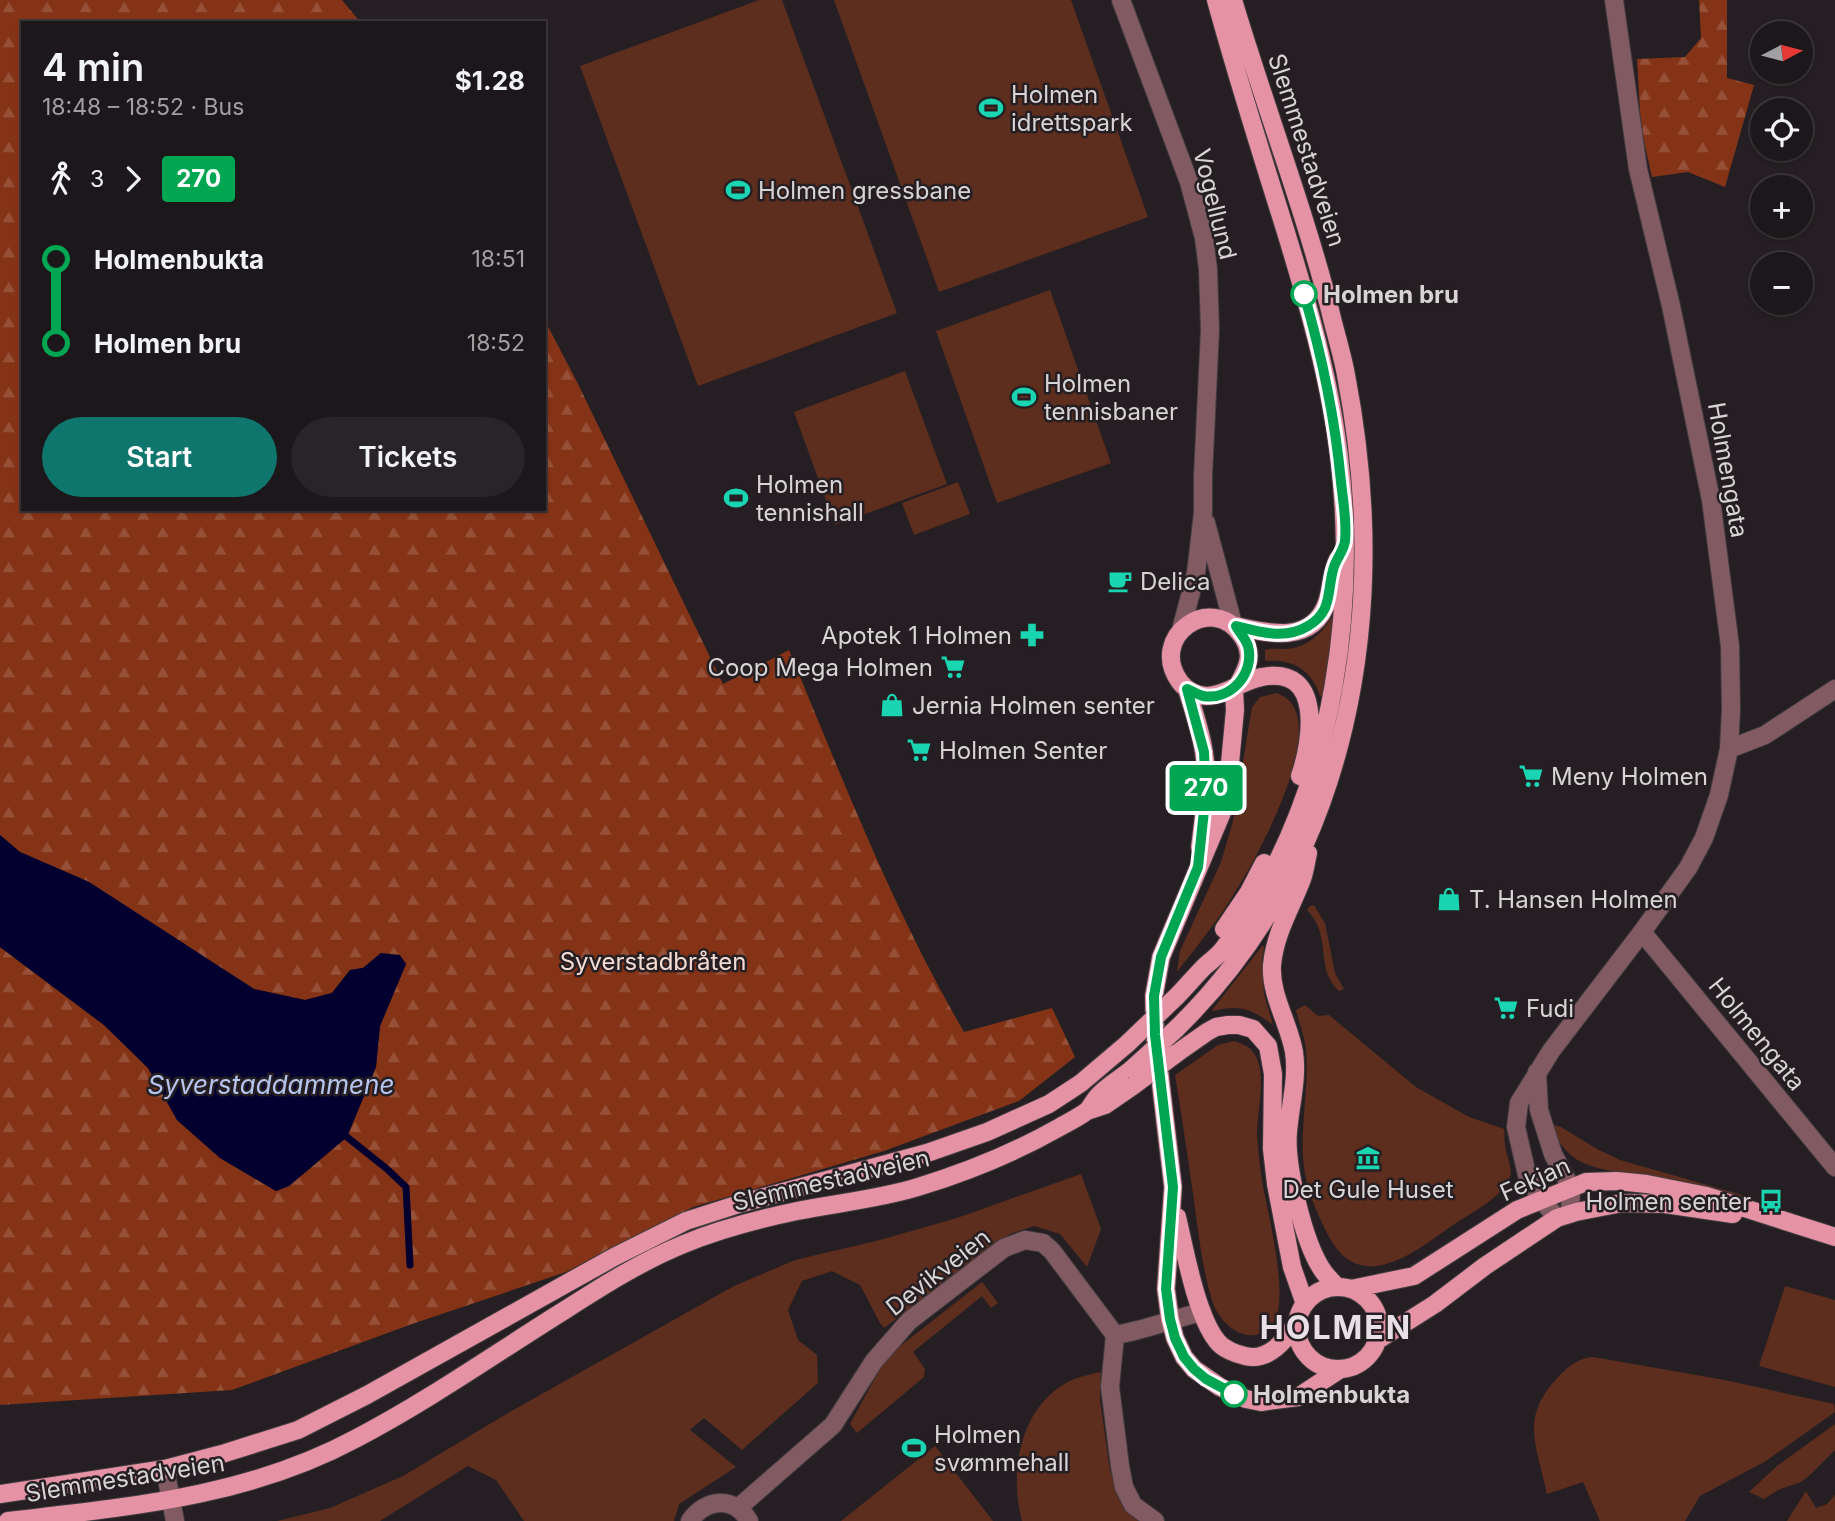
<!DOCTYPE html>
<html lang="en">
<head>
<meta charset="utf-8">
<style>
  body { margin:0; font-family:Inter,sans-serif; background:#292427; color:#f1f3f6; height:100vh; display:flex; flex-direction:column; font-size:26px; white-space:nowrap }
  * { box-sizing:border-box; margin:0 }
  p { font-size:23px; color:#a09fa2 }
  .icon { flex:none; width:38px; height:38px; fill:none; stroke:currentColor; stroke-width:2; stroke-linecap:round; stroke-linejoin:round }
  .map { position:relative; flex:1; overflow:hidden }
  .details { position:absolute; left:21px; top:21px; width:525px; height:490px; display:flex; flex-direction:column; background:#1c171a; border-radius:0px; box-shadow:0 2px 5px #0004,0 0 0 2px #3a3639 }
  .details>* { flex:none }
  .badge { padding:0 14px; border-radius:5px; font-size:24px; line-height:46px }
  .needle { width:46px; rotate:83deg }
  .tools { position:absolute; left:1750px; top:21px; display:grid; gap:14px }
  .tools a { display:grid; place-items:center; width:63px; height:63px; border-radius:50%; background:#1c171a; box-shadow:0 2px 5px #0004,0 0 0 2px #3a3639; font-size:35px }
  .map>.badge { position:absolute; translate:-50% -50%; box-shadow:0 0 0 4px #fff }
  .legs { display:flex; align-items:center; gap:10px; height:77px; padding:0 21px; font-size:23px }
  .legs p { margin-inline-start:auto }
  .overview { display:flex; align-items:center; justify-content:space-between; height:119px; padding:0 21px }
  h1 { font-size:38px; font-weight:600; line-height:52px }
  .cta { display:flex; gap:14px; margin-top:auto; padding:14px 21px }
  .cta a { flex:1; height:80px; border-radius:42px; background:#0f766e; color:#fff; font-size:28px; font-weight:600; line-height:80px; text-align:center }
  .cta a+a { background:#292427; color:#f1f3f6 }
  ul { padding:0 21px; list-style:none }
  li { display:flex; align-items:center; gap:24px; height:84px; font-size:26px }
  li i { display:grid; place-items:center; width:10px; height:100%; margin:0 9px; background:currentColor }
  li i::after { content:''; width:18px; height:18px; margin:-9px; border:5px solid; border-radius:50%; background:#1c171a }
  li p { margin-inline-start:auto }
  li:first-child i { background:linear-gradient(#0000 50%,currentColor 0) }
  li:last-child i { background:linear-gradient(currentColor 50%,#0000 0) }
  .map>svg:first-child { display:block }
  .green { fill:#5d2d1e }
  .forest { fill:url(#forest-firs) }
  .water { fill:#03002f }
  .lines { fill:none; stroke-linecap:round; stroke-linejoin:round }
  .stream { stroke:#03002f; stroke-width:7 }
  .minor-casing { stroke:#423c40; stroke-width:20 }
  .major-casing { stroke:#423c40; stroke-width:20 }
  .minor { stroke:#825a62; stroke-width:18 }
  .major { stroke:#e592a4; stroke-width:18 }
  .major-bridge-casing { stroke:#423c40; stroke-width:20; stroke-linecap:butt }
  .major-bridge { stroke:#e592a4; stroke-width:18 }
  .line-1-casing { stroke:#fff; stroke-width:16 }
  .line-1 { stroke:#00a651; stroke-width:10 }
  .stop-1-dot { fill:#fff; stroke:#00a651; stroke-width:3.5 }
  .labels { text-anchor:middle; dominant-baseline:central; stroke-width:5; stroke-linejoin:round; paint-order:stroke }
  .poi-label { font-size:24px; fill:#d8d4d6; stroke:#251f23; text-anchor:start }
  .street-label { font-size:24px; fill:#d8d4d6; stroke:#251f23 }
  .stop-label { font-size:24px; font-weight:bold; fill:#d8d4d6; stroke:#251f23; text-anchor:start }
  .park-label { font-size:24px; fill:#f4dbd3; stroke:#251f23 }
  .water-label { font-size:26px; font-style:italic; fill:#b7c5ee; stroke:#251f23 }
  .district-label { font-size:32px; font-weight:bold; letter-spacing:2px; fill:#e8e0e6; stroke:#251f23 }
</style>
</head>
<body>
<div class="map">
<svg width="1835" height="1521" viewBox="0 0 1835 1521">
  <defs>
    <pattern id="forest-firs" width="22" height="20" patternUnits="userSpaceOnUse" patternTransform="scale(1.75)"><rect width="22" height="20" fill="#853317"/><path d="M5 1l3.5 6h-7zM16 11l3.5 6h-7z" fill="#965038"/></pattern>
  </defs>
  <rect width="100%" height="100%" fill="#251f23"/>
  <path class="green" d="M759,0h23l115,313 -199,73 -118,-320z
    M834,0h237l77,217 -209,75z
    M1050,290l61,173 -114,40 -61,-172z
    M905,371l42,113 -112,41 -41,-113z
    M958,482l12,32 -56,21 -12,-32z
    M1331,618h3l-10,78h-4c-8,-25 -26,-37 -53,-35l-2,-1v-10c7,-2 14,-1 22,-1 20,-2 35,-15 44,-31z
    M1276,693c62,19 -19,164 -39,196 -17,29 -39,56 -60,83l3,-21 41,-89 12,-41 19,-114 8,-10z
    M1314,905l11,18 10,50 9,16 -5,2c-25,-22 -6,-55 -32,-81l3,-4z
    M1263,945l1,2 -2,14 2,33 9,31c-21,-16 -33,-21 -59,-14l-2,-1z
    M1305,1005l13,11 11,-1 87,72 53,30 35,12c1,6 0,11 1,16 1,9 5,17 6,26 0,23 -44,44 -61,56 -26,18 -71,56 -104,31 -11,-8 -18,-23 -24,-35 -10,-21 -18,-43 -19,-66 -2,-35 6,-70 3,-106 -1,-14 -7,-28 -10,-41z
    M1234,1041c9,3 16,5 21,14 12,20 2,56 2,79 1,17 3,35 6,52 5,29 29,119 8,140 -22,23 -52,-1 -59,-26 -9,-29 -14,-68 -18,-99 -6,-42 -12,-84 -19,-126l43,-30z
    M1551,1124l10,3 36,22 23,11 136,39 -11,-1c-31,-7 -63,-15 -95,-22 -24,-4 -53,-4 -74,-17 -13,-9 -19,-20 -25,-35z
    M1081,1174l20,55 -14,38 -27,-33 -26,-8 -24,8 -126,94 -4,-5 -20,-38 -28,-14 -30,10 -14,29 10,30 19,15 1,28 -76,67 -38,-32 -14,12 46,37 -57,37 -5,17h-150l-28,-41 -28,-14 -88,55h-103l53,-13 73,-32 105,-63 226,-127 61,-26 85,-20 77,-22z
    M982,1282l16,21 -7,5 -9,-12 -69,56 12,17 -1,8 -67,56 -7,-9 32,-59 13,-15z
    M1785,1286l50,14v87l-76,-21z
    M1593,1357l132,23 109,24 1,8 -69,49 -66,35 -15,25h-85l-17,-39 -36,12c-11,-51 -28,-77 13,-119 10,-10 19,-17 33,-18z
    M1101,1372l-1,28 10,70 16,41 14,10h-118c-14,-51 -1,-119 52,-142 8,-3 18,-5 27,-7z
    M1835,1424v26l-25,25 -9,7 -23,8 -14,9 -15,-7 28,-26z
    M935,1446l58,75h-152z
    M1806,1491l10,17 11,-4 8,-9v26h-48z"/>
  <path class="forest" d="M0,0h342l19,23h-338v486h521v-190l33,63 146,302 66,-34c53,128 105,262 175,382l88,-24 23,49 -56,44 -135,50 -191,56 -127,65 -154,52 -180,66 -232,15v-458l104,78 44,43 29,52 43,38 56,33 13,-5 58,-49 29,-70 4,-41 26,-62 -25,-11 -18,15 -13,2 -18,23 -27,7 -51,-11 -165,-107 -69,-30 -20,-17z
    M1699,0h28v78l27,7 -29,102 -37,-15 -36,5 -11,-49 -4,-69 48,-2 16,-19z"/>
  <path class="water" d="M0,835l20,17 69,30 165,107 51,11 27,-7 18,-23 13,-2 18,-15 19,2 6,9 -26,62 -4,41 -29,70 -58,49 -13,5 -56,-33 -43,-38 -29,-52 -44,-43 -104,-78z"/>
  <g class="lines">
    <path class="stream" d="M347,1137l40,32 19,18 4,78"/>
    <g class="minor-casing">
      <path id="minor" d="M1121,0l68,182 15,56 4,31 2,61 -7,146v37l-7,60 -15,57
        M1206,523l27,101
        M1729,749l36,-14 70,-46
        M1642,932l193,235
        M1537,1072l2,38 14,44 18,34 -1,26
        M1557,1218l-16,-19 -13,-20 -12,-52 3,-24 32,-52 91,-119 46,-64 16,-30 15,-43 10,-46 2,-39 -1,-64 -19,-146 -40,-194 -33,-137 -24,-169
        M1115,1335c30,-5 57,-16 87,-23
        M165,1469l10,52
        M738,1508l95,-83 41,-64 35,-40 95,-73 21,-8 18,3 9,8 63,84 -5,52 10,79 4,21 9,18 22,16
        M690,1521c15,-22 44,-26 59,0"/>
    </g>
    <g class="major-casing">
      <path id="major" d="M1236,626c33,8 77,18 91,-24 5,-15 4,-29 11,-43
        M1238,685c9,-17 17,-30 4,-49 -30,-45 -95,1 -62,46 6,8 17,14 27,14 21,-1 35,-16 55,-19 62,-12 50,64 38,99
        M1234,688l1,22 -6,64 -6,36 -62,147 -7,39 1,39 18,152 -7,102 4,30 5,19 9,19 10,12 26,18 26,12 15,3 37,-5 41,-27
        M1187,689c6,21 14,42 17,64 5,31 0,62 -4,94
        M1308,853c-2,9 -3,18 -6,26 -11,29 -27,54 -30,86 -2,30 17,58 22,87 4,26 -4,54 -6,80 -3,33 16,112 35,139 4,6 10,11 14,16
        M1224,929l25,-37 15,-29
        M1176,997c10,-10 19,-21 29,-31 7,-6 14,-11 19,-18 115,-152 142,-365 106,-549 -11,-57 -28,-114 -45,-170 -24,-76 -48,-152 -69,-229
        M1176,1029c177,-173 215,-420 170,-654 -4,-22 -11,-43 -16,-65 -27,-105 -66,-206 -97,-310
        M1177,1053l30,-21 9,-5 12,-2h11l14,4 15,17 5,28 -1,75 4,35 16,83 13,37
        M1087,1111l18,-6 29,-20
        M1177,1217c8,33 19,98 40,124 6,8 19,13 28,15 24,6 40,-16 52,-33
        M1297 1328a41 41 0 1 1 82 0a41 41 0 1 1-82 0Z
        M1351,1289l63,-13 103,-66 69,-28 31,-1 30,3 60,12 128,41
        M1378,1340l57,-36 50,-38 72,-48 19,-6 46,-9 43,1 68,10
        M0,1494l165,-25 57,-15 76,-24 69,-35 247,-138 72,-36 56,-18 185,-50 60,-21 62,-28 32,-21 46,-39
        M8,1521c119,-14 239,-24 347,-82 73,-38 141,-86 210,-129 39,-25 77,-49 119,-66 36,-15 75,-25 113,-33 40,-8 82,-12 121,-24 49,-15 98,-35 142,-60 9,-5 19,-10 27,-16 4,-4 7,-11 11,-15 9,-10 23,-18 34,-27"/>
    </g>
    <use href="#minor" class="minor"/>
    <use href="#major" class="major"/>
    <g class="major-bridge-casing">
      <path id="major-bridge" d="M1127,1044l49,-47
        M1132,1069l44,-40
        M1134,1085l43,-32"/>
    </g>
    <use href="#major-bridge" class="major-bridge"/>
  </g>
  <g class="lines">
    <g class="line-1-casing">
      <path id="line-1" d="M1234,1394l-28,-15 -12,-10 -10,-12 -9,-19 -5,-19 -4,-30 7,-102 -18,-152 -1,-39 7,-39 37,-90 8,-75 -2,-40 -17,-63c5,2 11,6 16,7 28,5 52,-23 45,-50 -2,-7 -9,-14 -12,-20 24,6 49,14 72,0 24,-14 19,-33 25,-56 2,-10 11,-19 12,-29 2,-19 -2,-40 -4,-59 -6,-64 -19,-126 -37,-188"/>
    </g>
    <use href="#line-1" class="line-1"/>
  </g>
  <defs>
    <g id="stadium-bare" transform="scale(1.89)"><path d="M0-5a6.5 5 0 1 0 0 10a6.5 5 0 1 0 0-10ZM-3.5-1.8h7v3.6h-7Z" fill="#1ad5b2" stroke="#251f23" stroke-width="2.5" paint-order="stroke"/></g>
    <g id="cafe-bare" transform="scale(1.89)"><path d="M-5.5-4.5H6V0H3Q3 3.5 0 3.5H-2.5Q-5.5 3.5-5.5 0ZM3-3.2v2h1.7v-2ZM-6 4.5H4V6H-6Z" fill="#1ad5b2" stroke="#251f23" stroke-width="2.5" paint-order="stroke"/></g>
    <g id="pharmacy-bare" transform="scale(1.89)"><path d="M-2-6h4v4h4v4h-4v4h-4v-4h-4v-4h4Z" fill="#1ad5b2" stroke="#251f23" stroke-width="2.5" paint-order="stroke"/></g>
    <g id="supermarket-bare" transform="scale(1.89)"><path d="M-6-5.5h2.5l.6 2H6L4.5 2H-2.5L-4.4-4H-6ZM-1.5 3.2a1.3 1.3 0 1 0 .1 0ZM3 3.2a1.3 1.3 0 1 0 .1 0Z" fill="#1ad5b2" stroke="#251f23" stroke-width="2.5" paint-order="stroke"/></g>
    <g id="shop-bare" transform="scale(1.89)"><path d="M-5-2.5h2.3a2.7 3.5 0 0 1 5.4 0H5L5.5 6h-11ZM-1.5-2.5h3a1.5 2.3 0 0 0-3 0Z" fill="#1ad5b2" stroke="#251f23" stroke-width="2.5" paint-order="stroke"/></g>
    <g id="museum-bare" transform="scale(1.89)"><path d="M0-6L6-3V-2H-6V-3ZM-5-1h2V3h-2ZM-1-1h2V3h-2ZM3-1h2V3H3ZM-6 4H6V6H-6Z" fill="#1ad5b2" stroke="#251f23" stroke-width="2.5" paint-order="stroke"/></g>
    <g id="bus-bare" transform="scale(1.89)"><path d="M-5-6H5V4H4V6H2V4H-2V6H-4V4H-5ZM-3.5-4V0h7V-4ZM-3.5 1.2v1.5H-2V1.2ZM2 1.2v1.5H3.5V1.2Z" fill="#1ad5b2" stroke="#251f23" stroke-width="2.5" paint-order="stroke"/></g>
  </defs>
  <g fill-rule="evenodd">
    <use href="#stadium-bare" x="991" y="108"/>
    <use href="#stadium-bare" x="738" y="190"/>
    <use href="#stadium-bare" x="1024" y="397"/>
    <use href="#stadium-bare" x="736" y="498"/>
    <use href="#cafe-bare" x="1120" y="581"/>
    <use href="#pharmacy-bare" x="1032" y="635"/>
    <use href="#supermarket-bare" x="953" y="667"/>
    <use href="#shop-bare" x="892" y="705"/>
    <use href="#supermarket-bare" x="919" y="750"/>
    <use href="#supermarket-bare" x="1531" y="776"/>
    <use href="#shop-bare" x="1449" y="899"/>
    <use href="#supermarket-bare" x="1506" y="1008"/>
    <use href="#museum-bare" x="1368" y="1158"/>
    <use href="#bus-bare" x="1771" y="1201"/>
    <use href="#stadium-bare" x="914" y="1448"/>
  </g>
  <g class="stop-1-dot">
    <circle cx="1304" cy="294" r="12"/>
    <circle cx="1234" cy="1394" r="12"/>
  </g>
  <g class="labels">
    <g class="poi-label">
      <text x="1011" y="94">Holmen<tspan x="1011" dy="28">idrettspark</tspan></text>
      <text x="758" y="190">Holmen gressbane</text>
      <text x="1044" y="383">Holmen<tspan x="1044" dy="28">tennisbaner</tspan></text>
      <text x="756" y="484">Holmen<tspan x="756" dy="28">tennishall</tspan></text>
      <text x="1140" y="581">Delica</text>
      <text x="1012" y="635" text-anchor="end">Apotek 1 Holmen</text>
      <text x="933" y="667" text-anchor="end">Coop Mega Holmen</text>
      <text x="912" y="705">Jernia Holmen senter</text>
      <text x="939" y="750">Holmen Senter</text>
      <text x="1551" y="776">Meny Holmen</text>
      <text x="1469" y="899">T. Hansen Holmen</text>
      <text x="1526" y="1008">Fudi</text>
      <text x="1368" y="1189" text-anchor="middle">Det Gule Huset</text>
      <text x="1751" y="1201" text-anchor="end">Holmen senter</text>
      <text x="934" y="1434">Holmen<tspan x="934" dy="28">svømmehall</tspan></text>
    </g>
    <g class="street-label">
      <text transform="translate(1307 150) rotate(72)">Slemmestadveien</text>
      <text transform="translate(1215 204) rotate(76)">Vogellund</text>
      <text transform="translate(1728 470) rotate(80)">Holmengata</text>
      <text transform="translate(1757 1034) rotate(51)">Holmengata</text>
      <text transform="translate(1535 1179) rotate(-24)">Fekjan</text>
      <text transform="translate(831 1180) rotate(-13)">Slemmestadveien</text>
      <text transform="translate(938 1272) rotate(-38)">Devikveien</text>
      <text transform="translate(125 1478) rotate(-9)">Slemmestadveien</text>
    </g>
    <g class="stop-label">
      <text x="1323" y="294">Holmen bru</text>
      <text x="1253" y="1394">Holmenbukta</text>
    </g>
    <g class="park-label">
      <text x="653" y="961">Syverstadbråten</text>
    </g>
    <g class="water-label">
      <text x="271" y="1084">Syverstaddammene</text>
    </g>
    <g class="district-label">
      <text x="1336" y="1327">HOLMEN</text>
    </g>
  </g>
</svg>
<div class="tools">
<a><svg class="needle" viewBox="-14 -14 28 28"><path d="M0-13l5 13h-10z" fill="#e53935"/><path d="M0 13l5-13h-10z" fill="#a09fa2"/></svg></a>
<a><svg class="icon" aria-label="locate" viewBox="0 0 24 24"><circle cx="12" cy="12" r="6"/><path d="M12 2v4M12 18v4M2 12h4M18 12h4"/></svg></a>
<a>+</a>
<a>−</a>
</div>
<b class="badge" style="left:1206px;top:788px;background:#00a651;color:#fff">270</b>
<section class="details">
<div class="overview"><div><h1>4 min</h1><p>18:48 – 18:52 · Bus</p></div><b>$1.28</b></div>
<div class="legs"><svg class="icon" aria-label="walk" viewBox="0 0 24 24"><circle cx="13" cy="4" r="2"/><path d="M13 8l-2 6 4 7M11 14l-3 7M7 12l3-4h3l4 4"/></svg>3<svg class="icon" aria-label="forward" viewBox="0 0 24 24"><path d="M9 5l7 7-7 7"/></svg><b class="badge" style="background:#00a651;color:#fff">270</b></div>
<ul>
<li><i style="color:#00a651"></i><b>Holmenbukta</b><p>18:51</p></li>
<li><i style="color:#00a651"></i><b>Holmen bru</b><p>18:52</p></li>
</ul>
<div class="cta"><a>Start</a><a>Tickets</a></div>
</section>
</div>
</body>
</html>
